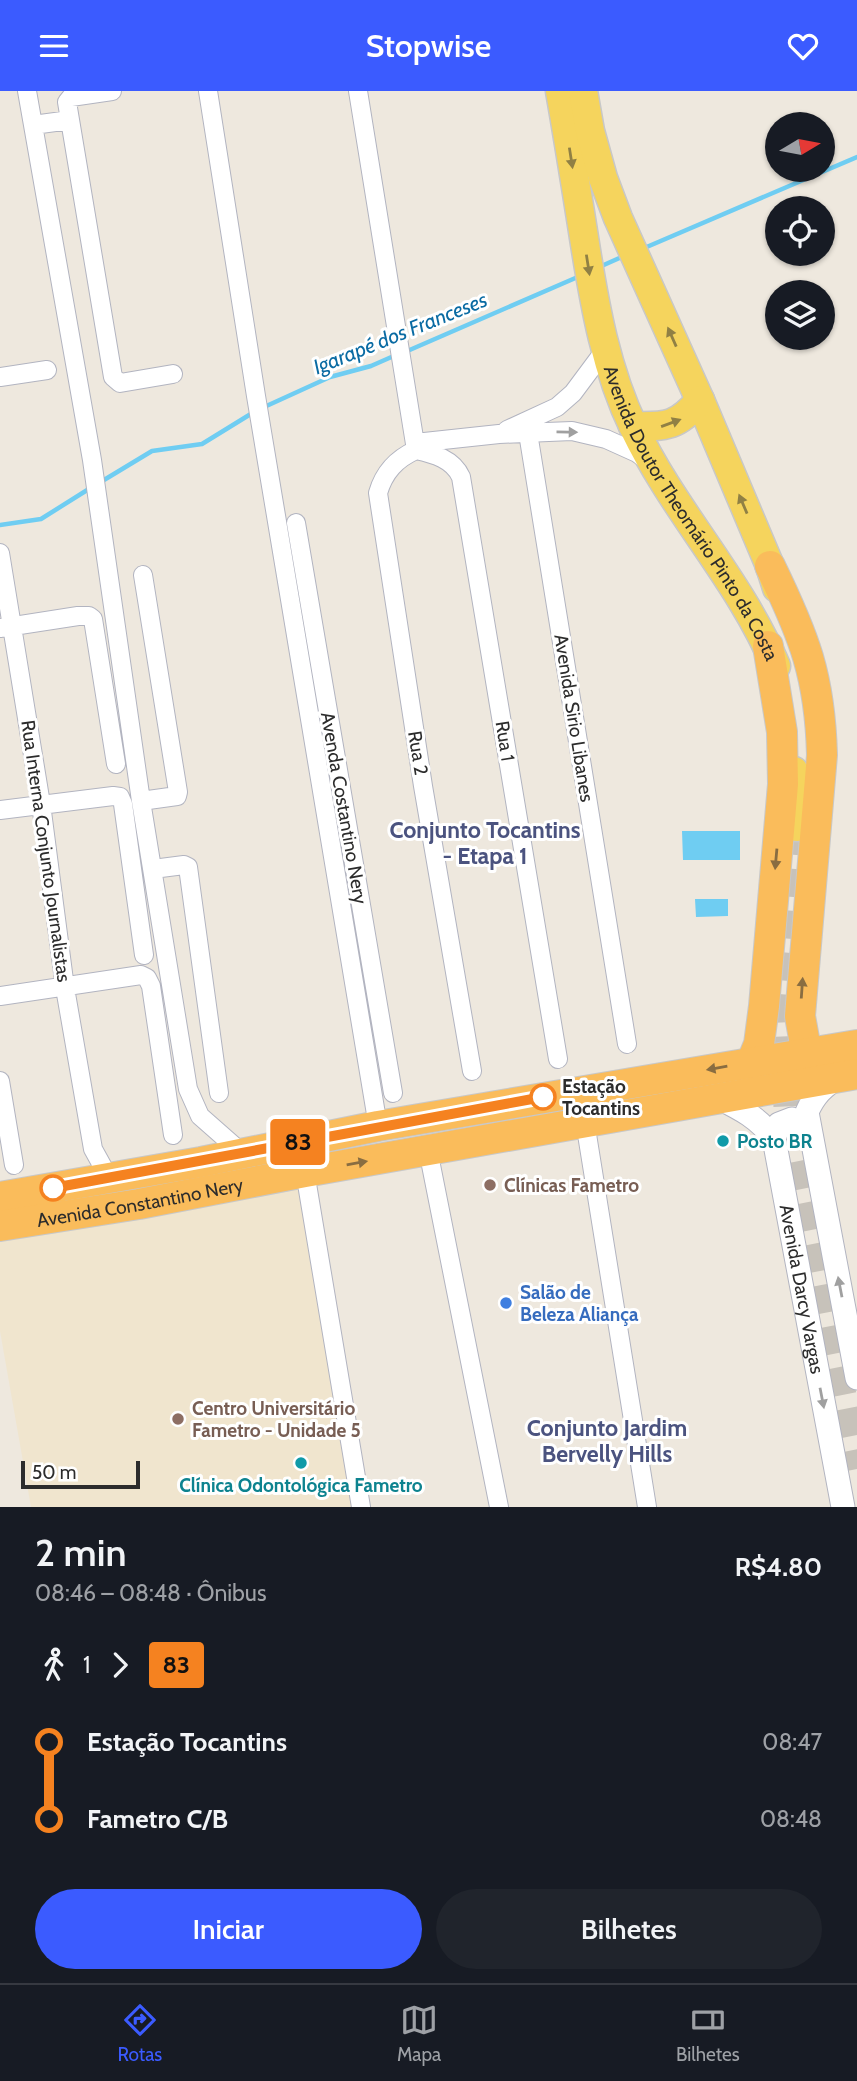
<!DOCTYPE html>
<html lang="pt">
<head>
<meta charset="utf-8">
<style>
  body { margin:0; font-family:Cabin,sans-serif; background:#20242c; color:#f1f3f6; height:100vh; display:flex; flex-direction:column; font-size:26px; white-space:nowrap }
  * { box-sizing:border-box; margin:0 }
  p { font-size:23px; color:#9ea1a6 }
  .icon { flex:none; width:38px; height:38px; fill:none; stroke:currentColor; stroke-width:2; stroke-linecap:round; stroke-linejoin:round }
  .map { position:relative; height:1416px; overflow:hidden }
  .drawer { display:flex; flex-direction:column; background:#171b24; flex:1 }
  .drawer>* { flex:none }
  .badge { padding:0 14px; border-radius:5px; font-size:24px; line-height:46px }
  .needle { width:46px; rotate:80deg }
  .buttons { position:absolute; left:765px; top:21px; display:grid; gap:14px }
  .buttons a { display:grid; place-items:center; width:70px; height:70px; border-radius:50%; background:#171b24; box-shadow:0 2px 5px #0004; font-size:35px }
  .scale { position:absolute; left:21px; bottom:18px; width:119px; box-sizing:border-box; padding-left:7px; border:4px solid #2c2c2c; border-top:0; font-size:19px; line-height:24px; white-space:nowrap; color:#2c2c2c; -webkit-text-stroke:5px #fff; paint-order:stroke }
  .map>.badge { position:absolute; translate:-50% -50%; box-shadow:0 0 0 4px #fff }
  .legs { display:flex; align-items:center; gap:10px; height:77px; padding:0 35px; font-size:23px }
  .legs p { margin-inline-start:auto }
  .head { display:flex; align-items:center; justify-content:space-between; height:119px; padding:0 35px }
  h1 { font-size:38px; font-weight:600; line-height:52px }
  .action { display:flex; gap:14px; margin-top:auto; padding:14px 35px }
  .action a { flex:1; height:80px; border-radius:42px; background:#3b5bff; color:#fff; font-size:28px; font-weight:600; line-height:80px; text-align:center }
  .action a+a { background:#20242c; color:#f1f3f6 }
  ul { padding:0 35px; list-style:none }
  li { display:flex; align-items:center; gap:24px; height:77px; font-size:26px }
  li i { display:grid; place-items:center; width:10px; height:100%; margin:0 9px; background:currentColor }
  li i::after { content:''; width:18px; height:18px; margin:-9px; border:5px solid; border-radius:50%; background:#171b24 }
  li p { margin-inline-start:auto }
  li:first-child i { background:linear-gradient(#0000 50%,currentColor 0) }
  li:last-child i { background:linear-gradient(currentColor 50%,#0000 0) }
  header { display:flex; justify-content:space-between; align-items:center; height:91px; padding:0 35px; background:#3b5bff; color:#fff; font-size:32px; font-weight:600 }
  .tabs { display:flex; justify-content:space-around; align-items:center; height:98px; border-top:2px solid #363941; background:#171b24; font-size:19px; color:#9ea1a6 }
  .tabs a { display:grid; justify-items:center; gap:4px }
  .tabs .current { color:#3b5bff }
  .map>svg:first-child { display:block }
  .education { fill:#f0e5ce }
  .water { fill:#6fcdf2 }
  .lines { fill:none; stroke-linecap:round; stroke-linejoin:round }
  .stream { stroke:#6fcdf2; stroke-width:4.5 }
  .primary-tunnel { stroke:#c7c2ba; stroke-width:28; stroke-dasharray:28 14; stroke-linecap:butt }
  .minor-casing { stroke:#b2b4c0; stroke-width:20 }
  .tertiary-casing { stroke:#b2b4c0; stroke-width:25 }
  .primary-casing { stroke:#c8c8c8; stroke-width:31 }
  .trunk-casing { stroke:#c8c8c8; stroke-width:32 }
  .minor { stroke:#fff; stroke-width:18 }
  .tertiary { stroke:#fff; stroke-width:23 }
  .primary { stroke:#f5d45d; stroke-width:28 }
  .trunk { stroke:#fabc5b; stroke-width:30 }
  .oneway { fill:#908044 }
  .oneway2 { fill:#a0a0a0 }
  .oneway3 { fill:#896d41 }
  .line-1-casing { stroke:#fff; stroke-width:16 }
  .line-1 { stroke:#f58220; stroke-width:10 }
  .stop-1-dot { fill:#fff; stroke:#f58220; stroke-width:3.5 }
  .culture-dot { fill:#0f9aa8; stroke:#fff; stroke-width:2.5 }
  .education-dot { fill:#8d6e63; stroke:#fff; stroke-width:2.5 }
  .shop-dot { fill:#3f7fe0; stroke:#fff; stroke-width:2.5 }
  .labels { text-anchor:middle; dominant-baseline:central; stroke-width:6; stroke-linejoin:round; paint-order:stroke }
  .street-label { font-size:19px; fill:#2c2c2c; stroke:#fff }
  .stop-label { font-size:19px; font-weight:bold; fill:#2c2c2c; stroke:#fff; text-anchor:start }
  .culture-label { font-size:19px; font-weight:bold; fill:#0d838f; stroke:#fff; text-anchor:start }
  .education-label { font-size:19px; font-weight:bold; fill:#785e54; stroke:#fff; text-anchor:start }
  .shop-label { font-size:19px; font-weight:bold; fill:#366cbe; stroke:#fff; text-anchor:start }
  .water-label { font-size:21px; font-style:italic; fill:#0a6ba3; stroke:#fff }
  .quarter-label { font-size:23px; font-weight:bold; fill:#4b537f; stroke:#fff }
</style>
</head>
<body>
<header><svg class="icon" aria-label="menu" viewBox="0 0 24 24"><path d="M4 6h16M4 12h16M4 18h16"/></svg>Stopwise<svg class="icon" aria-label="heart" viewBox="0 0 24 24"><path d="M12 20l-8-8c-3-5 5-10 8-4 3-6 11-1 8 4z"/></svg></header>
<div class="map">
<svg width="857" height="1416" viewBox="0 0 857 1416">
  <rect width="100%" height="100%" fill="#eee8de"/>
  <path class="education" d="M301,1095l55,321h-325l-31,-176v-89z"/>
  <path class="water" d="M682,740h58v29h-57z
    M695,808h33v17l-32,1z"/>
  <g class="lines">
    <path class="stream" d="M642,158l215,-92
      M597,177l27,-12
      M405,261l175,-76
      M262,317l68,-31 41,-11 25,-11
      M99,392l53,-32 50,-7 52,-32
      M0,434l41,-6 51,-32"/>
    <path class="primary-tunnel" d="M797,736l-14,175 5,117 69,350"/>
    <g class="minor-casing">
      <path id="minor" d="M27,0l65,369 49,341 47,288 12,27 42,37
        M112,0l-41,6 -4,5 46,275 7,6 53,-9
        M208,0l48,305 122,730
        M358,0l58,359
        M33,34l37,-5
        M0,286l47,-7
        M507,339l50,-23 16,-14 32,-43
        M528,342l99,611
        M415,352l84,-9 73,-3 34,8 31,14 13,9
        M416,359c-20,9 -32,22 -38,43l45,293 49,285
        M416,359c18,4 37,9 45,27l97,582
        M296,432l97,570
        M0,462l41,251 24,184 28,161 16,29
        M0,537l78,-12h11l4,3 23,145
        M141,710l36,-5 1,-4 -35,-217
        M0,719l113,-14 7,1 3,7 21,151
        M153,778l31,-4 4,2 31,226
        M0,905l141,-21 6,3 4,8 22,149
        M0,990l14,84
        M585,1031l62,385
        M428,1059l71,357
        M305,1081l56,335"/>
    </g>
    <g class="tertiary-casing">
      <g id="tertiary">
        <path d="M839,986c-16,9 -25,19 -32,35l50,266"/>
        <path id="s1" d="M719,1007c22,11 40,20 55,41l69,368"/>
        <path d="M774,1048l5,-15 13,-5 14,6 4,9"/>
      </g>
    </g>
    <g class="primary-casing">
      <g id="primary">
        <path id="s2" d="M560,0c9,51 17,102 25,153 10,63 21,126 49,184 40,84 106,152 142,238"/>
        <path d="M583,0l7,40 13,47 15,40 82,182 70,166 7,22"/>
        <path d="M633,335c34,1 45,0 67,-26"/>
        <path d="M794,680l3,56"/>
      </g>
    </g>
    <g class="trunk-casing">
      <g id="trunk">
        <path d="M770,475c34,70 50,110 52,189l-22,261 5,28 9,8"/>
        <path d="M752,970l7,-17 5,-38 19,-222 -1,-52 -14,-86"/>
        <path d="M0,1106l201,-35 177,-36 479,-81"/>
        <path id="s3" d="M0,1135l139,-22 166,-32 552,-98"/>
      </g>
    </g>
    <use href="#minor" class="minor"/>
    <use href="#tertiary" class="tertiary"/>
    <use href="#primary" class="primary"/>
    <use href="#trunk" class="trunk"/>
  </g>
  <defs><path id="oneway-solid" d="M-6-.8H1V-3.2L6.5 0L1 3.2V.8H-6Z" transform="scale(1.75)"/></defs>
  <g class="oneway">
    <use href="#oneway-solid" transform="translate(571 67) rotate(81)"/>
    <use href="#oneway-solid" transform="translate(588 174) rotate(81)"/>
    <use href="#oneway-solid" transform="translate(672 246) rotate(-114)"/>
    <use href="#oneway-solid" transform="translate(671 332) rotate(-20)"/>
    <use href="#oneway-solid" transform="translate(743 413) rotate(-113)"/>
  </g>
  <g class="oneway2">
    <use href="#oneway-solid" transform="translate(567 341) rotate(1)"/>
    <use href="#oneway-solid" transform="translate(840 1196) rotate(-101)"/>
    <use href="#oneway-solid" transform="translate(822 1307) rotate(79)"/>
  </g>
  <g class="oneway3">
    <use href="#oneway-solid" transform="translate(776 768) rotate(95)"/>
    <use href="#oneway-solid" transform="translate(802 897) rotate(-86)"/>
    <use href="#oneway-solid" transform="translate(717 977) rotate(170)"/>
    <use href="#oneway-solid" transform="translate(357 1072) rotate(-10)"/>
  </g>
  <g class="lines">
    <g class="line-1-casing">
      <path id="line-1" d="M53,1097l490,-91"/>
    </g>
    <use href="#line-1" class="line-1"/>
  </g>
  <g class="stop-1-dot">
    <circle cx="543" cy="1006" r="12"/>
    <circle cx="53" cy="1097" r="12"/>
  </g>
  <g class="culture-dot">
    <circle cx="723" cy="1050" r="7"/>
    <circle cx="301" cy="1372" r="7"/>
  </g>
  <g class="education-dot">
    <circle cx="490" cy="1094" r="7"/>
    <circle cx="178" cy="1328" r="7"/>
  </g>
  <circle class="shop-dot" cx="506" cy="1212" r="7"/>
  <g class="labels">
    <g class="street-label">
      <text stroke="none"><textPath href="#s2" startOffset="448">Avenida Doutor Theomário Pinto da Costa</textPath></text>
      <text transform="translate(574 627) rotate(81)">Avenida Sirio Libanes</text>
      <text transform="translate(505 650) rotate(81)">Rua 1</text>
      <text transform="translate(418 662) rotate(81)">Rua 2</text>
      <text transform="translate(344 717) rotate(80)">Avenda Costantino Nery</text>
      <text transform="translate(46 760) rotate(82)">Rua Interna Conjunto Journalistas</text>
      <text stroke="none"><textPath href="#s3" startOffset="142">Avenida Constantino Nery</textPath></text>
      <text stroke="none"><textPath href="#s1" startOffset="222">Avenida Darcy Vargas</textPath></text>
    </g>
    <g class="stop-label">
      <text x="562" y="995">Estação<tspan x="562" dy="22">Tocantins</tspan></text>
    </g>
    <g class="culture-label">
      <text x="737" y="1050">Posto BR</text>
      <text x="301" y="1394" text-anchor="middle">Clínica Odontológica Fametro</text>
    </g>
    <g class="education-label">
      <text x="504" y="1094">Clínicas Fametro</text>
      <text x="192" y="1317">Centro Universitário<tspan x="192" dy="22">Fametro - Unidade 5</tspan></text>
    </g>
    <g class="shop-label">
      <text x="520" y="1201">Salão de<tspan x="520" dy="22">Beleza Aliança</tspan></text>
    </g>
    <g class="water-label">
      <text transform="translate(400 242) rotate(-22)">Igarapé dos Franceses</text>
    </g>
    <g class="quarter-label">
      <text x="485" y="739">Conjunto Tocantins<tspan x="485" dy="26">- Etapa 1</tspan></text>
      <text x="607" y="1337">Conjunto Jardim<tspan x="607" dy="26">Bervelly Hills</tspan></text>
    </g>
  </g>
</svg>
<div class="buttons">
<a><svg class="needle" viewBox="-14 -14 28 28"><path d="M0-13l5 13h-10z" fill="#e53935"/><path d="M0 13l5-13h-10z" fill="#9ea1a6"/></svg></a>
<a><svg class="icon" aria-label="locate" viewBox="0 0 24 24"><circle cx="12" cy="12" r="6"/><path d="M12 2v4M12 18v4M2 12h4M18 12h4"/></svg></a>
<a><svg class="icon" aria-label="layers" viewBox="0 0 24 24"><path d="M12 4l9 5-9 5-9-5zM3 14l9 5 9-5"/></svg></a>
</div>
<div class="scale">50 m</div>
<b class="badge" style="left:298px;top:1051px;background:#f58220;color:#111">83</b>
</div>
<section class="drawer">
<div class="head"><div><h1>2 min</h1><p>08:46 – 08:48 · Ônibus</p></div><b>R$4.80</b></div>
<div class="legs"><svg class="icon" aria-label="walk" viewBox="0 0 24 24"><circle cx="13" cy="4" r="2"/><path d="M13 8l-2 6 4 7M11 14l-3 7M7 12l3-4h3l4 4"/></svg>1<svg class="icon" aria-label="forward" viewBox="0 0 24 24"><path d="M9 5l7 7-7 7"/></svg><b class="badge" style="background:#f58220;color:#111">83</b></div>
<ul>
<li><i style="color:#f58220"></i><b>Estação Tocantins</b><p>08:47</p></li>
<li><i style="color:#f58220"></i><b>Fametro C/B</b><p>08:48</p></li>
</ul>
<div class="action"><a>Iniciar</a><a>Bilhetes</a></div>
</section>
<nav class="tabs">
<a class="current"><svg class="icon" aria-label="directions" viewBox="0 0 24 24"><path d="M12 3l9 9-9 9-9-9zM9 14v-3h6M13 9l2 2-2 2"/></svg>Rotas</a>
<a><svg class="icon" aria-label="map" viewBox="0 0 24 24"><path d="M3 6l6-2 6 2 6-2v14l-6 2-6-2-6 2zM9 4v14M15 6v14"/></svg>Mapa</a>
<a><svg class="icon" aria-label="tickets" viewBox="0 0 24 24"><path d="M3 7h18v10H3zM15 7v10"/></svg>Bilhetes</a>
</nav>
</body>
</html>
